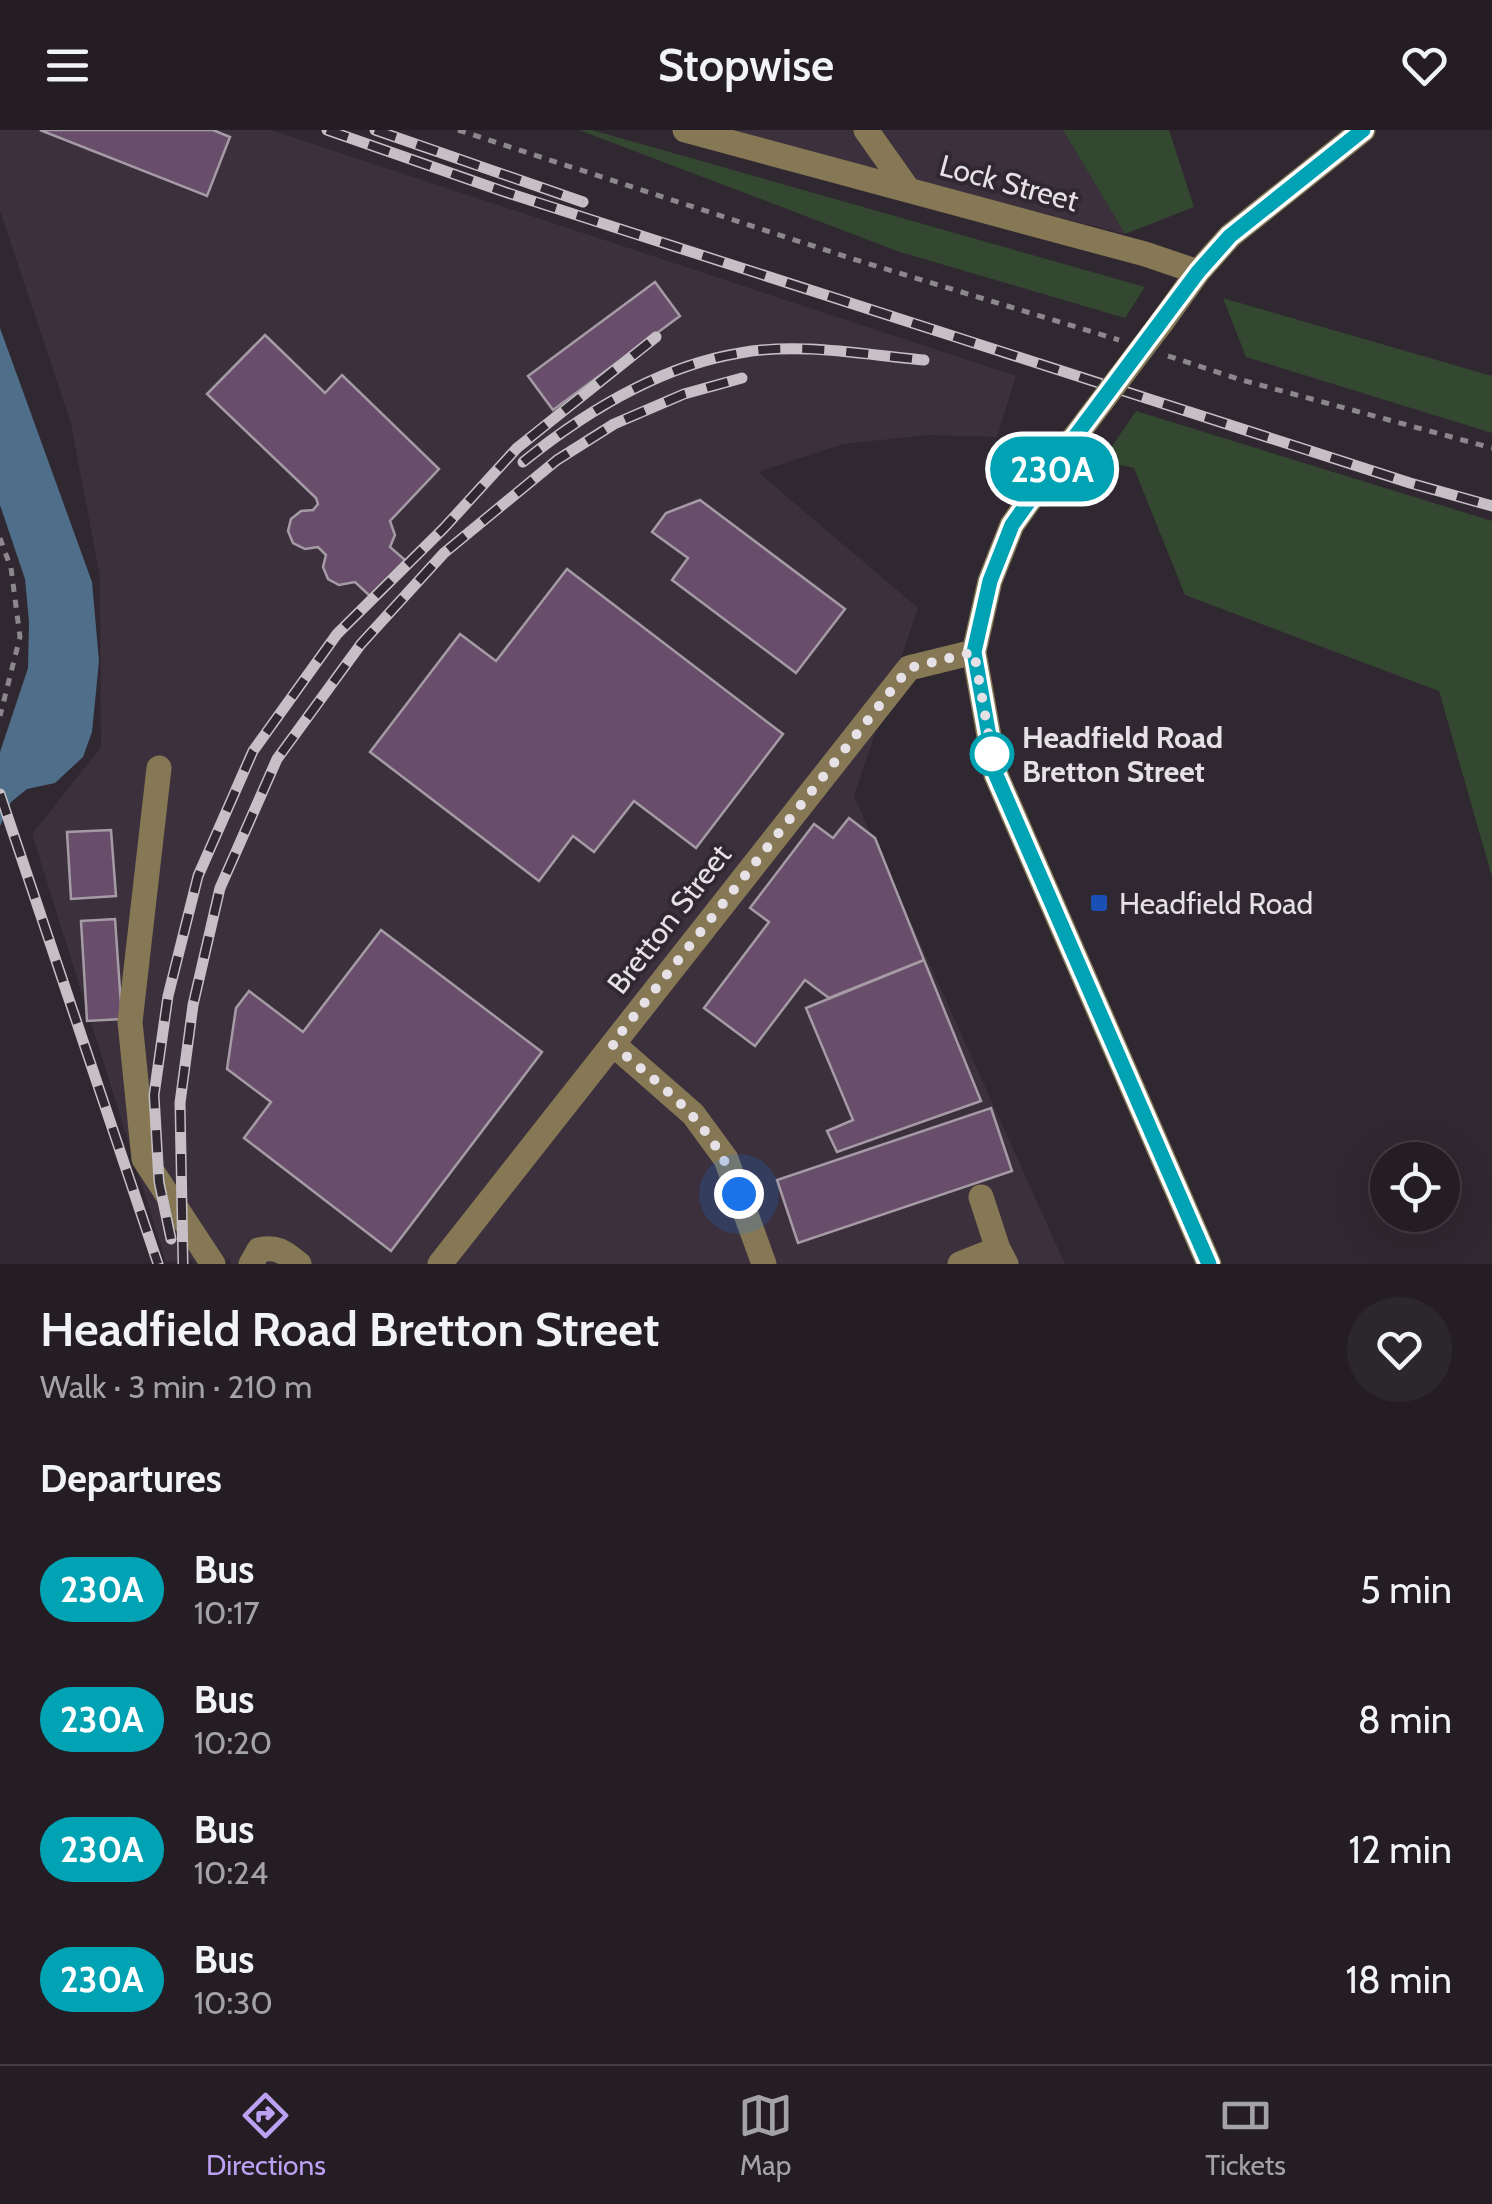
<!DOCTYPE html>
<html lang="en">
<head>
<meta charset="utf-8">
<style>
  body { margin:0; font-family:Cabin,sans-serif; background:#2c272c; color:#f1f3f6; height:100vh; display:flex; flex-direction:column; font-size:38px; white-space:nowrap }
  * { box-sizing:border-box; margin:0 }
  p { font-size:32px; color:#a3a2a6 }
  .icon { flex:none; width:55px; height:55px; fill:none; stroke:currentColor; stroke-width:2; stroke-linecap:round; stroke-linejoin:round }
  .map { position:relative; height:1134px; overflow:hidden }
  .panel { display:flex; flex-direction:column; background:#241e24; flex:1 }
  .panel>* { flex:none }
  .badge { padding:0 20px; border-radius:32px; font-size:35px; line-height:65px }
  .controls { position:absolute; left:1370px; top:1012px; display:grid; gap:20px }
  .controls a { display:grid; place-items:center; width:90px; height:90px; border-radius:50%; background:#241e24; box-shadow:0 10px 40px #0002,0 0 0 2px #413c41; font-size:50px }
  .you { position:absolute; width:50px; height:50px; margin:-25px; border:8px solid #fff; border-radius:50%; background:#1a73e8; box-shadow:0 0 0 15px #1a73e833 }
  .map>.badge { position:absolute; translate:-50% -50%; box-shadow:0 0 0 5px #fff }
  h2 { padding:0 40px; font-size:38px; line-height:90px }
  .round { display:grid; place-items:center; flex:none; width:105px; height:105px; border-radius:52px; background:#2c272c }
  .headline { display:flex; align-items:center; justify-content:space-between; height:170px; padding:0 40px }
  h1 { font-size:48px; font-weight:600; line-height:75px }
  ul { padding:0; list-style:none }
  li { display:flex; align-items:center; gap:30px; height:130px; padding:0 40px }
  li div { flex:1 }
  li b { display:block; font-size:38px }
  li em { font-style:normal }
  li .badge { min-width:110px; font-weight:700; text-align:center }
  header { display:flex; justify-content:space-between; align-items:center; height:130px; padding:0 40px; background:#241e24; font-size:45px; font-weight:600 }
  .dock { display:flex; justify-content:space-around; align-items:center; height:140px; border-top:2px solid #413c41; background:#241e24; font-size:28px; color:#a3a2a6 }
  .dock a { display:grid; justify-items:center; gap:5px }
  .dock .active { color:#bca0f2 }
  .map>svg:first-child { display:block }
  .built { fill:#3b303c }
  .green { fill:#344731 }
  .water { fill:#4f6e8a }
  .building { fill:#694e6b; stroke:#a59ba5; stroke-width:2.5 }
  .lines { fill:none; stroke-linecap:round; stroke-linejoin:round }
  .path { stroke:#8c868d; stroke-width:5; stroke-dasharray:8 8; stroke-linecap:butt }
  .minor { stroke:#867855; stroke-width:25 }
  .rail-casing { stroke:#c6c0c6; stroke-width:11 }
  .rail { stroke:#302830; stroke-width:8; stroke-dasharray:22; stroke-linecap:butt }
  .minor-bridge { stroke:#867855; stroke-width:25 }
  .line-casing { stroke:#fff; stroke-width:22 }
  .line { stroke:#00a3b4; stroke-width:15 }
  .walk { stroke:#e6e1e7; stroke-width:10; stroke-dasharray:0 18 }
  .stop-dot { fill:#fff; stroke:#00a3b4; stroke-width:5 }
  .transit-dot { fill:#1a4fb4; stroke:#302830; stroke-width:4 }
  .labels { text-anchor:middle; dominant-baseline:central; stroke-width:8; stroke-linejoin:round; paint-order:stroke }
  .street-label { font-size:30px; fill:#e6e1e7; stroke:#302830 }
  .stop-label { font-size:30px; font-weight:bold; fill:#e6e1e7; stroke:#302830; text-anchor:start }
  .poi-label { font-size:30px; fill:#e6e1e7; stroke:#302830; text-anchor:start }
</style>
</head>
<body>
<header><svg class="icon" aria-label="menu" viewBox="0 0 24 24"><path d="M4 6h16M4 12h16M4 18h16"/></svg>Stopwise<svg class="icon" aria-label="heart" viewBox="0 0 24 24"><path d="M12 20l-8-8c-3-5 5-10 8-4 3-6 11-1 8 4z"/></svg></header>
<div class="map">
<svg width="1492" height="1134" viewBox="0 0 1492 1134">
  <rect width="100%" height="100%" fill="#302830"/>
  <path class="built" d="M0,0h271l745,246 -19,61 -69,-2 -85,9 -85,28 160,136 -64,188 211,468h-834l-2,-6 -8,6h-27l-2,-4 -26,2 -134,-428 69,-87 -1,-170 -29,-153 -71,-213z
    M713,0h350l62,104z"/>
  <path class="green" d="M579,0h13l553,157 -20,31 -225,-66z
    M1063,0h106l25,77 -69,27z
    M1223,168l269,78v57l-246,-76z
    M1136,281l356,110v356l-53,-186 -254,-96 -51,-127 -32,-7z"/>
  <path class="water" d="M0,198l92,254 7,79 -7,71 -9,25 -28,26 -28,6 -16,13 -11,24v-74l28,-84 1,-46 -4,-43 -25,-74z"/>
  <path class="building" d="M40,0h173l17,7 -23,59z
    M655,152l25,34 -127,94 -25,-34z
    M265,205l60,58 17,-18 97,94 -49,52 5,14 -5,12 15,13 -35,36 -15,-14 -16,3 -11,-6 -5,-12 3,-12 -8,-8 -13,2 -12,-6 -5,-12 3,-12 10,-8 12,-1 5,-6 -2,-6 -109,-104z
    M700,370l145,109 -49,64 -124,-93 16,-22 -36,-26 14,-19z
    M567,439l216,165 -87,114 -62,-47 -40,51 -21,-16 -34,45 -169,-129 90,-118 36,27z
    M849,688l26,20 49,122 -95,38 -24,-18 -50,66 -51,-38 65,-86 -19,-14 64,-84 19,14z
    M111,700l5,66 -45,3 -4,-67z
    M115,789l7,100 -35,2 -6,-100z
    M381,800l161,122 -151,199 -147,-113 27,-36 -44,-33 9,-61 13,-17 54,41z
    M924,830l57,141 -144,51 -10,-21 26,-11 -47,-112z
    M991,978l21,63 -214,72 -21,-63z"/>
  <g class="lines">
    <path class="path" d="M458,0l395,129 266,81
      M1168,226l70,23 254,69
      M0,408l11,30 9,69 -20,79"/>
    <path class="minor" d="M685,0l460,124 53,18
      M866,0l41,58
      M1162,192l36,-50 32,-36 133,-106
      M1071,312l-59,83 -22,56 -16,71 22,123 213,489
      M159,638l-29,254 14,137 69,105
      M613,914l80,70 33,45 38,105
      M981,1067l17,52
      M251,1134l8,-14c19,-4 25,2 40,14
      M440,1134l469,-596 65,-16
      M960,1134l38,-15 8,15"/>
    <g class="rail-casing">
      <path id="rail" d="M327,0l178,62 905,291 82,23
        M375,0l208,72
        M523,332c62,-50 137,-96 217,-109 59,-11 125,2 184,7
        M0,664l158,470
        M171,1109l-12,-57 -5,-87 14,-99 30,-120 55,-125 84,-117 107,-106 73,-80 139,-111
        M183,1134l-3,-161 13,-98 27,-117 57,-129 84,-115 83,-91 113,-93 57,-36 70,-30 58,-16"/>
    </g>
    <use href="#rail" class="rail"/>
    <path class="minor-bridge" d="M1071,312l91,-120"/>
  </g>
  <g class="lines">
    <g class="line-casing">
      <path id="line" d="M1209,1134l-213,-489 -22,-123 16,-71 22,-56 59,-83 127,-170 32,-36 133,-106"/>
    </g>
    <use href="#line" class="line"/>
    <path class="walk" d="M739,1064c-26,-72 -71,-102 -127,-150l297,-376 65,-16 18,102"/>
  </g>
  <circle class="stop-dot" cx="992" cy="624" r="20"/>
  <rect class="transit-dot" x="1089" y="763" width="20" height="20" rx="5"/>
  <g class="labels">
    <g class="street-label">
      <text transform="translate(1009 53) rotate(15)">Lock Street</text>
      <text transform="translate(669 789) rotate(-52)">Bretton Street</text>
    </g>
    <g class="stop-label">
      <text x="1022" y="607">Headfield Road<tspan x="1022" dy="34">Bretton Street</tspan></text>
    </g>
    <g class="poi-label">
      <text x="1119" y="773">Headfield Road</text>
    </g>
  </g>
</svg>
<div class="controls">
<a><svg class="icon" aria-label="locate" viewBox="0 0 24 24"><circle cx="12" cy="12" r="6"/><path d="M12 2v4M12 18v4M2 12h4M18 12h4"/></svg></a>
</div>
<div class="you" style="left:739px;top:1064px"></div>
<b class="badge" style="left:1052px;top:339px;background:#00a3b4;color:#fff">230A</b>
</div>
<section class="panel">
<div class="headline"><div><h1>Headfield Road Bretton Street</h1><p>Walk · 3 min · 210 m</p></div><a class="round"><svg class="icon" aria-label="heart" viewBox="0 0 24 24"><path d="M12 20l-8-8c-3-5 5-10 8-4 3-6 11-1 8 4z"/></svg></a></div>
<h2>Departures</h2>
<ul>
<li><span class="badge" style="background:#00a3b4;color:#fff">230A</span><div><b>Bus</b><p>10:17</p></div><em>5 min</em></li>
<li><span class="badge" style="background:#00a3b4;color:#fff">230A</span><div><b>Bus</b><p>10:20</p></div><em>8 min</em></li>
<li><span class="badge" style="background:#00a3b4;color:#fff">230A</span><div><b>Bus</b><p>10:24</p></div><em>12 min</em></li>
<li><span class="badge" style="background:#00a3b4;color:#fff">230A</span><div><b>Bus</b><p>10:30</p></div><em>18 min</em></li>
</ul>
</section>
<nav class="dock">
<a class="active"><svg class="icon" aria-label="directions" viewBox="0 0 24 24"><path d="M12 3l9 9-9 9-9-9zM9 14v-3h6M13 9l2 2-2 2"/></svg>Directions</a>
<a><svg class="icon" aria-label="map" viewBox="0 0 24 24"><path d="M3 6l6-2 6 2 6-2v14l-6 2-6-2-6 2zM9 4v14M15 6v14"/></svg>Map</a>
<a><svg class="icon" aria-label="tickets" viewBox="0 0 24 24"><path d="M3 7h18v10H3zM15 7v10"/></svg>Tickets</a>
</nav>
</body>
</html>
